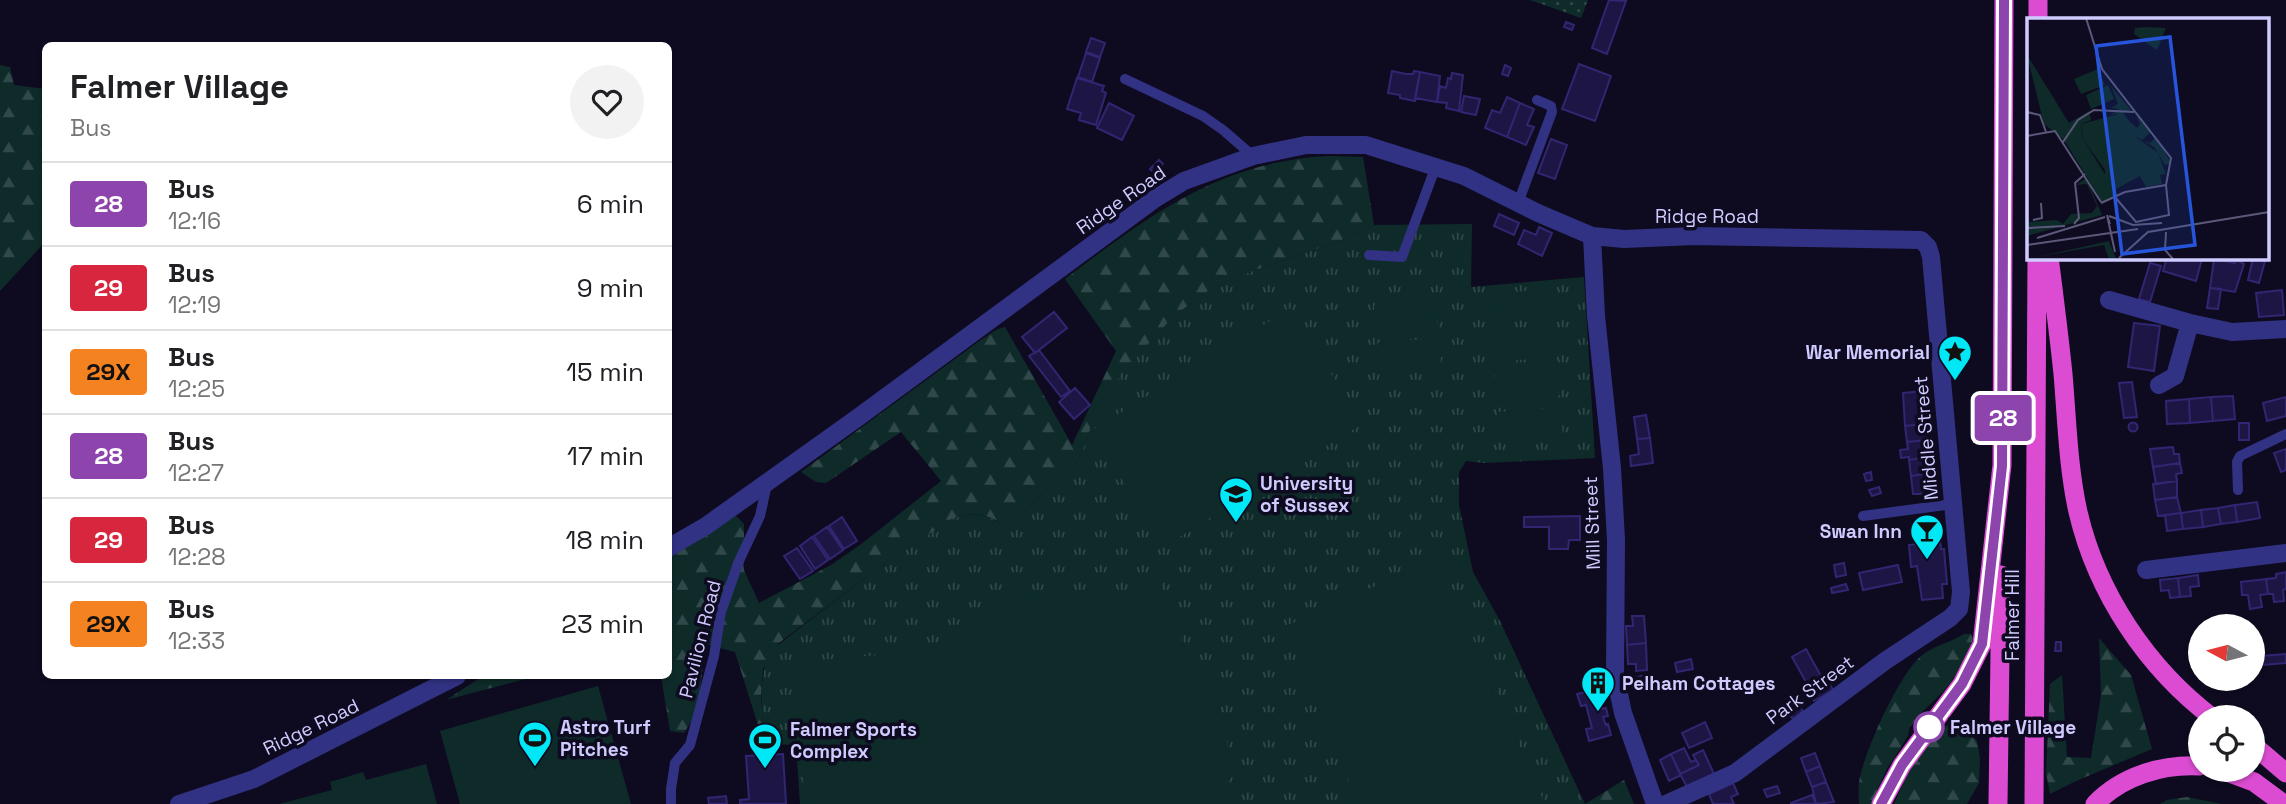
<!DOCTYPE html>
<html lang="en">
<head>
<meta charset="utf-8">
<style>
  body { margin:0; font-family:"Space Grotesk",sans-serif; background:#f2f2f2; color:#202124; height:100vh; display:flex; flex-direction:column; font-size:26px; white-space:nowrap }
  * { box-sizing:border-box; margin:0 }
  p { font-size:23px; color:#757577 }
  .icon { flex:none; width:38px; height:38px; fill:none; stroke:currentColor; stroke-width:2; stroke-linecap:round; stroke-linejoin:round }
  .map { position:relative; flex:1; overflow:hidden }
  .panel { position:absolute; left:42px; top:42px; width:630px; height:637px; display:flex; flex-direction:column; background:#fff; border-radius:10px; box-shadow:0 2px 5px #0004 }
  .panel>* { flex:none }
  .badge { padding:0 14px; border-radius:5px; font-size:24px; line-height:46px }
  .needle { width:46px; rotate:277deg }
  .tools { position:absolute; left:2188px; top:614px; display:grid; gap:14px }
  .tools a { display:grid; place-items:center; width:77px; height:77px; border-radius:50%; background:#fff; box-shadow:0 2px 5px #0004; font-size:35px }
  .map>.badge { position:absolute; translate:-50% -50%; box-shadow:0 0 0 4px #fff }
  .round { display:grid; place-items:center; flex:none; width:74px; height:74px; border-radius:37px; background:#f2f2f2 }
  .overview { display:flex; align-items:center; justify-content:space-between; height:119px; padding:0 28px }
  h1 { font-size:33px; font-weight:700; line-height:52px }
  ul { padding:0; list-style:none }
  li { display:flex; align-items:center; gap:21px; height:84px; padding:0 28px; border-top:2px solid #e0e0e0 }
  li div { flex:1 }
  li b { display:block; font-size:26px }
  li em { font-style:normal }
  li .badge { min-width:77px; font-weight:700; text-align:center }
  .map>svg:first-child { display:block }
  .grass { fill:url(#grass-dots) }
  .forest { fill:url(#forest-firs) }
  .park { fill:url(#park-tufts) }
  .pitch { fill:#0e2b29 }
  .building { fill:#1d1644; stroke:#312672; stroke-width:2 }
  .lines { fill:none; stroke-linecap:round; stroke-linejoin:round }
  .service { stroke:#323284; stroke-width:10 }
  .minor { stroke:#323284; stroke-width:18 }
  .trunk { stroke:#db4cd2; stroke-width:19 }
  .line-casing { stroke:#fff; stroke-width:16 }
  .line { stroke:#8e44ad; stroke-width:10 }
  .stop-dot { fill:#fff; stroke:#8e44ad; stroke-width:3.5 }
  .labels { text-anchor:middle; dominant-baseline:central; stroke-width:7; stroke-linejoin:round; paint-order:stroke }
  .street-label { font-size:19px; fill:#cfcbff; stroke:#0e0b21 }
  .poi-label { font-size:19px; font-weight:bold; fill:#cfcbff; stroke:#0e0b21; text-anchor:start }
  .stop-label { font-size:19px; font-weight:bold; fill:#cfcbff; stroke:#0e0b21; text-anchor:start }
  .inset-road { fill:none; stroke:#5b587a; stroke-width:2 }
  .view { fill:#2654da; fill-opacity:0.15; stroke:#2654da; stroke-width:3.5 }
  .inset-edge { fill:none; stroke:#cfcbff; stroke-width:3.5 }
</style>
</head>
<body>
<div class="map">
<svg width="2286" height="804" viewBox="0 0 2286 804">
  <defs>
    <pattern id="grass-dots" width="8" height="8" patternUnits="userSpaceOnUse" patternTransform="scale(1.75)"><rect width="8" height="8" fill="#0e2b29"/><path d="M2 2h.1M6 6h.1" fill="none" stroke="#304849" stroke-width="1.8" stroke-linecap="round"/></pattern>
    <pattern id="forest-firs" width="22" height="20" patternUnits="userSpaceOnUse" patternTransform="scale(1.75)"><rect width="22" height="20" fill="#0e2b29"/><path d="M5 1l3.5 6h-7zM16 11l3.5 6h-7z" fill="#304849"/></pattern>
    <pattern id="park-tufts" width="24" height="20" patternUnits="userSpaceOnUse" patternTransform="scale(1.75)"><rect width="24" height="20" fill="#0e2b29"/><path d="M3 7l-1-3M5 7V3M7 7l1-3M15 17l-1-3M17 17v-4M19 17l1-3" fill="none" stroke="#304849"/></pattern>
  </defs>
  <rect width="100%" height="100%" fill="#0e0b21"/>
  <path class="grass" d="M1530,0h58l-7,18z"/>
  <path class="forest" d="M0,65l10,2 4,18 32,4 -1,153 -45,49z
    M1329,156l34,1 11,68 -34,16 -107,37 -28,15 -32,24 -78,99 -13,37 -9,14 -67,60c-18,-14 -36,-16 -56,-7l-84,57 -87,66 -16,26 -2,28 3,47 -29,-92 -30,-8 -7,67 -14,22 -14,-2 -9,-55h7l1,-119 67,-41 8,8v46l15,33 72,-38 29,-20 81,-64 -40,-49 -75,51 -10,-1 -15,-10 177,-130 18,-12 9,-3 67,118 44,-94 -51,-72c83,-63 155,-118 264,-123z
    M1964,634h7l2,5 -9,25 -20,27 -22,21 -13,16 -1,8 -21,33 -16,35h-12c0,-7 -1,-15 0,-22 5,-30 37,-100 58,-122 13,-14 31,-16 47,-26z
    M2099,638l32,37 21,74 -76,32 -26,13 -4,-21 4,-89 12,-9 5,82 24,1 10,-63z
    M483,676h54l-91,24z
    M1954,720l10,6 13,15 3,17 -1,25 -12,21h-73c13,-32 31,-63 60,-84z
    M1624,780l10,24h-49z
    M2187,797l35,7h-62l7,-4z"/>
  <path class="park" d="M1472,224l-1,63 113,-10 11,181 -111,5 -18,-2 -7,11v33l14,67 27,49 85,183h-785l-4,-59 -32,-1c-2,-31 -6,-62 5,-92l97,-75 84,-57c21,-9 38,-6 56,7l67,-60 9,-14 13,-37 28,-45 50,-54 32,-24 28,-15 107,-37 34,-16z"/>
  <path class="pitch" d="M1550,289l2,29 -62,5 -2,-29z
    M1436,300l2,29 -62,5 -2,-29z
    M1291,308l71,116 -199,123 -71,-117z
    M1553,328l3,29 -63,5 -2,-29z
    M1439,338l2,28 -62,6 -2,-29z
    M1557,367l2,29 -62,5 -3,-29z
    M1560,407l3,28 -63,6 -2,-29z
    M1438,558l107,246h-187l-74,-177z
    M1158,580l27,70 25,36 11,25 6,27 2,22 6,16 -7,3 -4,25h-419l-12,-142 137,-11 22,-21 22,-15 25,-12 27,-7 27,-3 27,1 27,6z
    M598,686l33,118h-171l-20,-73z
    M426,764l11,40h-158l53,-14 -2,-8 33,-10 3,8z"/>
  <path class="building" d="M1609,0l17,1 -19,53 -15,-6z
    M1566,22l8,3 -2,5 -8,-3z
    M1091,38l14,5 -5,14 -14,-5z
    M1086,53l14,5 -8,24 -14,-5z
    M1579,64l32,12 -16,45 -33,-12z
    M1505,65l6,3 -3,8 -6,-2z
    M1392,71l14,3h7l1,-3 6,1 -5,29 -15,-3v-3l-12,-2z
    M1420,72l20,4 -3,26 -22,-4z
    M1452,73l11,2 -4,36 -13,-3 1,-5 -10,-1 3,-16 6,2 2,-10 3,1z
    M1077,78l27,8 -2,5 4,2 -10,32 -17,-5 2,-7 -14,-4z
    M1464,96l16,3 -4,16 -15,-3z
    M1507,97l13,6 -13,34 -22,-9 7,-18 8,3z
    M1109,103l25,13 -12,24 -25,-12z
    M1520,103l14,6 -7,16 7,2 -8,18 -19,-8z
    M1551,139l16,6 -12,34 -17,-6z
    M1159,160l4,4 -9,9 -4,-4z
    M1499,214l20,9 -5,12 -20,-9z
    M1539,227l13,6 -10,23 -24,-12 6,-14 12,5z
    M2167,257l35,2 -6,22 -33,-10z
    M2253,258l12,3 -6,22 -11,-3z
    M2214,259l21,4v-4l9,5 -9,28 -25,-4z
    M2150,263l11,3 -11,36 -11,-3z
    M2210,288l11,1 -3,20 -11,-1z
    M2282,290l2,25 -25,2 -3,-24z
    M1054,312l13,16 -32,25 -13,-16z
    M2134,323l26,3 -6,45 -26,-4z
    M1039,350l31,41 -9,6 -32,-41z
    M2132,382l5,35 -13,1 -5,-35z
    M1075,388l15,17 -16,14 -15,-17z
    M1923,391l3,33 -21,2 -2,-33z
    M2233,396l2,23 -22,2 -2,-24z
    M2211,397l2,24 -23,2 -1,-24z
    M2286,397v19l-19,5 -4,-18z
    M2189,399l1,24 -23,1 -1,-23z
    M1646,415l4,23 -13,1 -3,-22z
    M2128.5 427a4.5 4.5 0 1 1 9 0a4.5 4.5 0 1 1-9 0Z
    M2239,423h10v17h-10z
    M1926,424l1,16 -20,2 -2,-16z
    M1650,438l3,25 -22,3 -1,-10 9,-2 -2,-15z
    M1927,440l2,17 -20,3v-3l-8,1 -1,-8 8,-1 -1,-7z
    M2173,447l1,7h5l1,9 -27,4 -3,-18z
    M2286,449v21l-5,2 -7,-19z
    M1929,457l2,16 -20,3 -2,-16z
    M2180,463l2,10 -6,1 1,7 -21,3 -3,-17z
    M1871,472l1,8 -6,1 -2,-7z
    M1931,473l2,21h-20l-2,-18z
    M2177,481v16l-22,3 -2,-16z
    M1879,487l2,6 -9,3 -3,-6z
    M2177,497l4,16 -23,3 -3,-16z
    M2257,502l3,16 -23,4 -2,-17z
    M2235,505l2,17 -16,2 -3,-16z
    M2218,508l3,16 -18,3 -2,-17z
    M2201,510l2,17 -20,2 -2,-16z
    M2181,513l2,16 -16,2 -2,-16z
    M1580,516v24h-11l-1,9h-19v-22h-25v-10z
    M842,517l15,24 -13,8 -15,-23z
    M827,527l16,23 -13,9 -16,-23z
    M1930,531v8l10,-1 1,11h3l3,35h-5l1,14 -21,2 -5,-34 -6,1 -2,-22 15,-2 -1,-11z
    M812,537l16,23 -13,9 -15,-23z
    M797,548l16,23 -13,8 -16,-23z
    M1844,563l2,12 -10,2 -2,-12z
    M1898,565l4,17 -39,8 -4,-17z
    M2286,572v17l-3,1 1,11 -10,1 -1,-8h-5l-2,-15 10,-1v-4z
    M2198,575l1,11 -9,1 1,9 -11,1 -2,-19z
    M2178,578l2,19 -10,1 -1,-8 -8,1 -1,-11z
    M2266,579l2,15 -8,1 2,12 -12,2 -2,-14h-6l-1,-13z
    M1846,584l2,6 -16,3 -1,-5z
    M1632,616h12l2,27 -19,2 -1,-19h7z
    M2056,642h5v9h-6z
    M1646,643l1,27 -11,1v-7h-8l-1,-19z
    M1806,649l15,27 -14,8 -15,-27z
    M2286,654v9l-23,2 -1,-9z
    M1691,659l2,10 -16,3 -2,-9z
    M1824,674l9,16 -19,11 -9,-15z
    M1644,675l2,7 -12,4 -2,-7z
    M1600,689l3,11 -3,1 2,8 4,-1 2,8 -5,1 3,8 2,-1 3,11 -22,6 -3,-12 6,-1 -6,-23 -5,1 -4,-12z
    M1793,698l10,13 -10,8 -10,-14z
    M1705,722l7,16 -23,10 -7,-15z
    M1684,748l7,14 5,-2 3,5 -19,9 -9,-20z
    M1703,750l11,24 -27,13 -7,-13 19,-9 -6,-10z
    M1815,753l5,13 -14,6 -5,-14z
    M783,754l3,50h-46v-4l9,-1 -3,-43z
    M1671,754l10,21 -12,6 -9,-21z
    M1820,766l6,16 -14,5 -6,-15z
    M1826,782l8,20 -18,2 -4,-17z
    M1733,783l5,11 -7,3 3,7h-21l-4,-10z
    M1777,786l3,7 -13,4 -3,-7z
    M1812,795l4,9h-25v-1z
    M726,796l1,8h-18l-1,-6z"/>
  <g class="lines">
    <path class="service" d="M1125,79l78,37 20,14 30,26
      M1518,203l34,-91 -1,-6 -14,-6
      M1369,255l33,2 34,-91
      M2238,490l-1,-28 3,-6 46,-22
      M1863,516l90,-12
      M671,804v-15l4,-26 15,-18 24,-89 7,-44 18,-51 21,-45 7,-32"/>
    <path class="minor" d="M1592,236l4,80 16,152 4,72 -1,135 8,38 32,91
      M2109,300l81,23 42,9 54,-3
      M2159,385l16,-9 15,-53
      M668,548l38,-22 154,-110 296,-218 28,-17 69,-25 53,-11h60l98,31 74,37 54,23 32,3 70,-3 227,4 7,7 3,10 30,335 -2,17 -9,9 -65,43 -150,112 -69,31
      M2146,570l140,-17
      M179,804l75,-25 203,-103"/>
    <path class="trunk" d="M2038,19v-19
      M2049,257c5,39 10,78 14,117 4,46 5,93 15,138 19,81 69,156 135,206
      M2252,744l34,29
      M2222,770l32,12 30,22
      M1881,804l21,-39 60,-81 20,-40 20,-179 2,-465
      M1998,804l3,-229
      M2034,804l3,-547
      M2095,804c27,-28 67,-40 105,-38"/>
  </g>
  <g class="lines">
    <g class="line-casing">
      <path id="line" d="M1881,804l21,-39 60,-81 20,-40 20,-178 2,-466"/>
    </g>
    <use href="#line" class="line"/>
  </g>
  <defs>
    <g id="sight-pin" transform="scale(1.75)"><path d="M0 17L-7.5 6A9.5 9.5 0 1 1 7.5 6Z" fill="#00e8f6" stroke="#0e0b21"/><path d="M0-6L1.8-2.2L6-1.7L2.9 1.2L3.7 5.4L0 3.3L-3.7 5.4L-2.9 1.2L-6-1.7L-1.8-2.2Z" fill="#111"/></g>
    <g id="university-pin" transform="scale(1.75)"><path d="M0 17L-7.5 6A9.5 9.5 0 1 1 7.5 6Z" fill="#00e8f6" stroke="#0e0b21"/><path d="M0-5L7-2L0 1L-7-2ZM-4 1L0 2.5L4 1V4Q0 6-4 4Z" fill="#111"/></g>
    <g id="bar-pin" transform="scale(1.75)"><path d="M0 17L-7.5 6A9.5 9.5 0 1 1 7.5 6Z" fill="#00e8f6" stroke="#0e0b21"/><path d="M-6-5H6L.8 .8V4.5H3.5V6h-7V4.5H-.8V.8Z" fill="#111"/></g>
    <g id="building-pin" transform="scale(1.75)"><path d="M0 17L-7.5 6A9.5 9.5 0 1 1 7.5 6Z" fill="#00e8f6" stroke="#0e0b21"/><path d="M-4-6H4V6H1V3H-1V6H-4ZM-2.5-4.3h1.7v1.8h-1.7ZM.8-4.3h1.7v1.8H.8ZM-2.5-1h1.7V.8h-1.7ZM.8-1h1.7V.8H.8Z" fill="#111"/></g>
    <g id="stadium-pin" transform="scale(1.75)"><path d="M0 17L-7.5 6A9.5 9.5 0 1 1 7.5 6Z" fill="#00e8f6" stroke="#0e0b21"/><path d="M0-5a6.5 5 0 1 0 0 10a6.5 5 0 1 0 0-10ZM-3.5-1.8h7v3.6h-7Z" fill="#111"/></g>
  </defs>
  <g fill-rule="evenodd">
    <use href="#sight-pin" x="1955" y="352"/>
    <use href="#university-pin" x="1236" y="494"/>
    <use href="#bar-pin" x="1927" y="531"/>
    <use href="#building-pin" x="1598" y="683"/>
    <use href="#stadium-pin" x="535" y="738"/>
    <use href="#stadium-pin" x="765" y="740"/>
  </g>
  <circle class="stop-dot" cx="1929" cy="727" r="14"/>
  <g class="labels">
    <g class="street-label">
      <text transform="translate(1121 200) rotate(-35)">Ridge Road</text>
      <text x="1707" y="216">Ridge Road</text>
      <text transform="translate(1926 438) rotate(-95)">Middle Street</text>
      <text transform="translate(1592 523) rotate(-92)">Mill Street</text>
      <text transform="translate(2012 615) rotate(-90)">Falmer Hill</text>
      <text transform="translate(700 639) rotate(-76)">Pavilion Road</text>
      <text transform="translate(1810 690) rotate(-36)">Park Street</text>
      <text transform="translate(311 727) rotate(-26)">Ridge Road</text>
    </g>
    <g class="poi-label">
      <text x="1930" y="352" text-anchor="end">War Memorial</text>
      <text x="1260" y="483">University<tspan x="1260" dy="22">of Sussex</tspan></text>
      <text x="1902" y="531" text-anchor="end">Swan Inn</text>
      <text x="1622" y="683">Pelham Cottages</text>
      <text x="560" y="727">Astro Turf<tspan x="560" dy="22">Pitches</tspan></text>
      <text x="790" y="729">Falmer Sports<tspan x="790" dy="22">Complex</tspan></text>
    </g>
    <g class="stop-label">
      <text x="1950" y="727">Falmer Village</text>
    </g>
  </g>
  <g transform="translate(2027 18)">
    <rect width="242" height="242" fill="#0e0b21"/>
    <path d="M119,9l20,1 -9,22 -23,-16 1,-6zM0,37l42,68 20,-12 2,9 -10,4 1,13 35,57 -15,8 -38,-62 -20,-16zM84,68l20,24 -8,3 7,9 7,6 3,-4 -4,-9 15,17 -9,8 8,3 6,-6 15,26 -6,2 -11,-18 -21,-12 -16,-21 -7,1 9,-6 -8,-1 7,-4zM59,160l16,37 -75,21v-14l30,-2 6,4 8,-10 21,-1 5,-7 -10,-22 -11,1zM82,223l7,18h-7l-5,-14 -67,12z" fill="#0e2b29"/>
    <path d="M92,96l14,21 25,18 8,21 -6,1 2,9 -16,3 -6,-11 -26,14 -9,-13v-7l-22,-31 -2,-15z" fill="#0e2b29"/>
    <path d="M71,51l7,16 -24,9 -7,-15zM81,67l6,14 -23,10 -5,-14zM91,99l12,32 -17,9 -14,-8 -7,-28zM108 136a9 9 0 1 1 18 0a9 9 0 1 1-18 0ZM100,143l8,13 -21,13 -8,-14z" fill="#0e2b29"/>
    <path class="inset-road" d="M59,0l16,51 69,89 -5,27 3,30 -33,7 -21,-25M0,94l13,3 6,17M0,118l28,-5 46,71M36,124l15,-22 16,-10 40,2M74,185l24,-11 41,-7M82,198l24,9 29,-2M6,202l9,-2 -1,-15M47,206l5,-6 -4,-35 10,-9M83,206l-3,-9 8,37M0,210l38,-2M139,214l-1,18 8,9M10,220l68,-21M0,227l111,-16M92,240l29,-26 121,-20"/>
    <path class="view" d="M143,19l25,208 -73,9 -26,-208z"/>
    <rect width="242" height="242" class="inset-edge"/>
  </g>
</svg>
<div class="tools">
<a><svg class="needle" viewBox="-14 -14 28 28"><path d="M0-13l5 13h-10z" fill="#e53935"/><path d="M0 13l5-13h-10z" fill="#757577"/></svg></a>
<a><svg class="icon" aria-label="locate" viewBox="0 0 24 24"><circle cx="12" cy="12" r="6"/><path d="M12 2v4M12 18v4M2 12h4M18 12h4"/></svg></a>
</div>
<b class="badge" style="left:2003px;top:418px;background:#8e44ad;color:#fff">28</b>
<section class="panel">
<div class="overview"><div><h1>Falmer Village</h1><p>Bus</p></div><a class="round"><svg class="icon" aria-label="heart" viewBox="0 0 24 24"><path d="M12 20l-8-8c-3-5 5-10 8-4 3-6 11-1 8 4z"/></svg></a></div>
<ul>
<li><span class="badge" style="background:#8e44ad;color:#fff">28</span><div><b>Bus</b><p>12:16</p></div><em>6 min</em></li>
<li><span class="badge" style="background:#d7263d;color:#fff">29</span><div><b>Bus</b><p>12:19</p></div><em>9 min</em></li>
<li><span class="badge" style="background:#f58220;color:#111">29X</span><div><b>Bus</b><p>12:25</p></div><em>15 min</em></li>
<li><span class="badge" style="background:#8e44ad;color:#fff">28</span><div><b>Bus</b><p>12:27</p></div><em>17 min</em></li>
<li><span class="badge" style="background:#d7263d;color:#fff">29</span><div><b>Bus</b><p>12:28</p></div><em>18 min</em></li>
<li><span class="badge" style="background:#f58220;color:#111">29X</span><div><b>Bus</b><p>12:33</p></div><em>23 min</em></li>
</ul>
</section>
</div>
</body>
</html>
